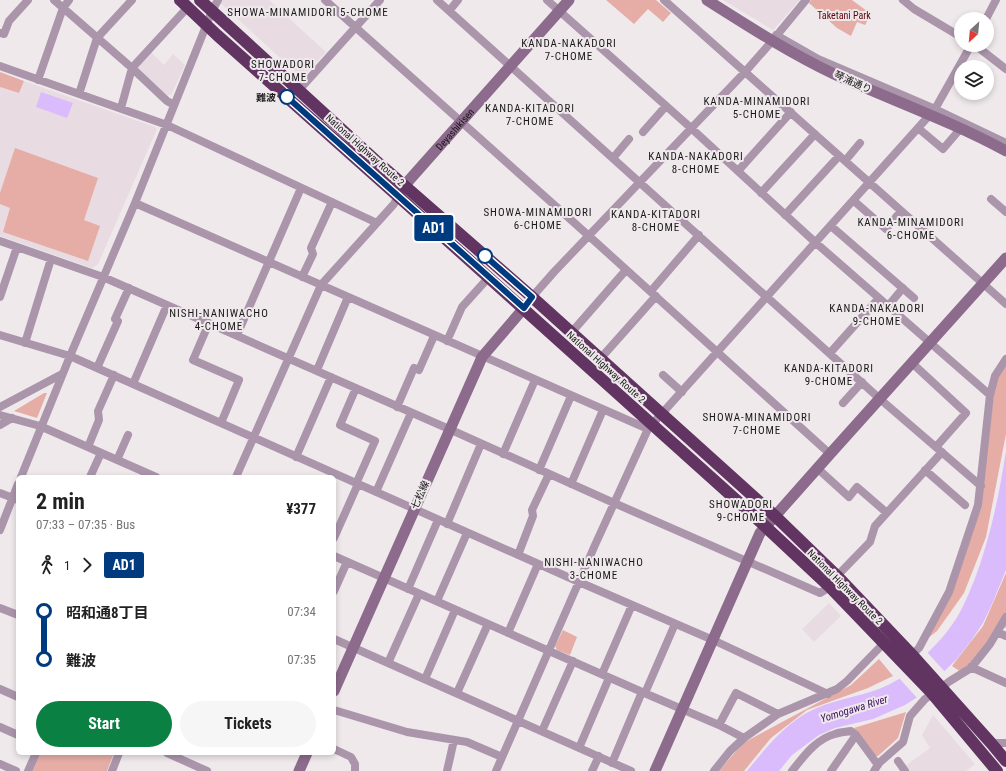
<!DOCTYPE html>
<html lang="en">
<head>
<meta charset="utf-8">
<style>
  body { margin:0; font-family:"Roboto Condensed","Noto Sans JP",sans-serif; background:#f6f6f6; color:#222; height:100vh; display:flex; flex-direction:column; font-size:15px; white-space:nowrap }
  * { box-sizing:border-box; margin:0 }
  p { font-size:13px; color:#767676 }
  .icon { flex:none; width:22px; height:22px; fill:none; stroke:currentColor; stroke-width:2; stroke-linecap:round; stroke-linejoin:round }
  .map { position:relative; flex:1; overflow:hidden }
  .side { position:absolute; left:16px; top:475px; width:320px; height:280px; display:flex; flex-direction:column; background:#fff; border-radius:6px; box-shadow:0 2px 6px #0003 }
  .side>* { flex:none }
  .badge { padding:0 8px; border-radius:3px; font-size:14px; line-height:26px }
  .needle { width:26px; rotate:206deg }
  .tools { position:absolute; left:954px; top:12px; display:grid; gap:8px }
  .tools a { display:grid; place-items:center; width:40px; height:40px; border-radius:50%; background:#fff; box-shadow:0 2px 6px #0003; font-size:20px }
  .map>.badge { position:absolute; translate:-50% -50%; box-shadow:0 0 0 2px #fff }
  .legs { display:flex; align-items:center; gap:6px; height:44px; padding:0 20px; font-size:13px }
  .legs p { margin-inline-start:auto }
  .overview { display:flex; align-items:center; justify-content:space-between; height:68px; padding:0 20px }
  h1 { font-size:22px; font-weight:700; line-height:30px }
  .primary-button { display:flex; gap:8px; margin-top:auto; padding:8px 20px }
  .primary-button a { flex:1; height:46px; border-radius:24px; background:#0b8043; color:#fff; font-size:16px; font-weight:700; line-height:46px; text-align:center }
  .primary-button a+a { background:#f6f6f6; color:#222 }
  ul { padding:0 20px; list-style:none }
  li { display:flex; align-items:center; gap:14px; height:48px; font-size:15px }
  li i { display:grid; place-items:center; width:6px; height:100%; margin:0 5px; background:currentColor }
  li i::after { content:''; width:10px; height:10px; margin:-5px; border:3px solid; border-radius:50%; background:#fff }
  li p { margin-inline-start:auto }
  li:first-child i { background:linear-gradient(#0000 50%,currentColor 0) }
  li:last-child i { background:linear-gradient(currentColor 50%,#0000 0) }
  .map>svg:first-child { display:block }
  .built { fill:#e9dbe2 }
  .green { fill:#e5ada6 }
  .water { fill:#dabcfc }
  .pier { fill:#efe9ec }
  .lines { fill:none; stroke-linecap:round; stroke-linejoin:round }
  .street { stroke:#ab95ab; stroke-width:8 }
  .secondary { stroke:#8c6b8c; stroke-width:11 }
  .highway { stroke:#613462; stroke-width:12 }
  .line-1-casing { stroke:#fff; stroke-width:9 }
  .line-1 { stroke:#003b80; stroke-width:6 }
  .stop-1-dot { fill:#fff; stroke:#003b80; stroke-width:2 }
  .labels { text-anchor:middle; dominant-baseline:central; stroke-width:4; stroke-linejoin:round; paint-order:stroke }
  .park-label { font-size:10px; fill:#5f0207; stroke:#efe9ec }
  .street-label { font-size:10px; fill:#1a1819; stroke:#efe9ec }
  .stop-label { font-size:10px; font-weight:bold; fill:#1a1819; stroke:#efe9ec; text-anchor:end }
  .neighbourhood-label { font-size:11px; letter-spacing:1px; fill:#1a1819; stroke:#efe9ec }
  .water-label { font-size:11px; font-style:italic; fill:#3d145d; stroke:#efe9ec }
</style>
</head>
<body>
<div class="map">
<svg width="1006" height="771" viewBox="0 0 1006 771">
  <rect width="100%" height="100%" fill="#efe9ec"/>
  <path class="built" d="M217,0h52l57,52 -22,24 -3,1z
    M723,0h77l-27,30z
    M151,52l13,13 9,-11 12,11 -14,30h-4l-29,-26 -1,-2z
    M24,81l131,46 2,2 -59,135 -6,4 -92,-32v-149l19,6z
    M829,603l12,13 -27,26 -12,-13z
    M933,715l42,49 -9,7h-57l-4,-5 25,-18 -8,-13z"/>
  <path class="green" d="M606,0h50l15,13 -8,9 -15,-13 -14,15z
    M811,0h41l19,14 -6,11 -8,-3 -6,14 -14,-8 -28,-25z
    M0,72l24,9 -5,12 -19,-6z
    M15,148l83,30 -14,42 16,6 -12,35 -85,-29 7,-24 -10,-4v-11z
    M1006,363v71l-20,103 -22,56 -27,38 -9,7 53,-134 14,-119 6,-16z
    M44,393h3l-10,25 -23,-7z
    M1006,573v54l-1,1 -4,-2 -23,30 -17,16 -9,-6 31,-40z
    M563,630l14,7 -7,18 -13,-5 -2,-4z
    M879,659l14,17 -25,12 -61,22 -36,28 -27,33h-25l24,-28 108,-58z
    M906,712l-8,26 -20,18h-4l-20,-28z
    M38,753h76l-7,18h-76z"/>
  <path class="water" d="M41,92l32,11 -6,15 -31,-11z
    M1006,451v119l-14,34 -9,19 -12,18 -15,19 -40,38 -11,7 -32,14 -38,9 -16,7 -27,20 -13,16h-32c22,-27 43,-54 77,-66 26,-9 51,-11 75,-26 17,-16 36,-31 50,-50 11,-14 18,-31 25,-48 16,-42 25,-85 32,-130z"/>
  <path class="pier" d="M926,651l20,22 -28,26 -20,-22z"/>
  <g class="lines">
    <path class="street" d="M54,0l78,68 35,33 7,4
      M325,0l264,236 241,218
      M437,0l443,399 101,87
      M547,0l144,128 125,115 174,152
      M664,0l342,304
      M903,0l11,9 47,28
      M449,11l9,-11
      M986,19l10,-19
      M0,33l4,1 5,-13 19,-21
      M776,35l42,24 117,50 71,34
      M975,45l31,24
      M0,66l167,59 210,98
      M38,80l25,-72 6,-8
      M299,90l81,-90
      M79,94l18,-56 35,-38
      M121,108l11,-40 56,-61
      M918,128l25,21 18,-21
      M643,132l23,-26
      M613,158l16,-19
      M845,161l15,-18
      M738,171l53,-59
      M761,193l54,-59
      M991,199l15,13
      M854,201l32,28 15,-18
      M135,203l513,226
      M785,215l54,-59
      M831,226l83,72
      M0,241l103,36 346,152 165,74 206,90 10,-6
      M302,277l11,-23 -2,-6 21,-46
      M651,291l48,-56
      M0,297l17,-50
      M888,306l15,-18
      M524,308l8,-11 22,-25 191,-200 28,-32 33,-40
      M209,323l-16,37 46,20 -18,43
      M571,333l55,-63
      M0,335l70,21 509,226 134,58 115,54
      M237,335l64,-147
      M447,341l15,-34 27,-30
      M25,343l26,-84
      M830,353l49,-55
      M600,359l56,-63
      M912,363l54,50 -30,34
      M97,368l21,-47 -3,-2 14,-31
      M317,370l31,-73
      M663,375l19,17
      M133,384l34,-79
      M356,388l-16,37 35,16 -19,43
      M843,403l19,-21
      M0,407l62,-33
      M397,407l17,-39 5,2 15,-34
      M0,415l40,11 116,51
      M0,425l12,-7
      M88,447l11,-27 -1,-9 16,-36
      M503,454l32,-74
      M296,457l35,-80
      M117,460l11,-25
      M817,468l32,29 8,-10 30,26
      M539,470l32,-74
      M925,470l40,35
      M21,477l49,-121 65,-153 77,-192 6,-11
      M90,477l11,-24
      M236,477l85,-192 73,-81 4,-9
      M571,484l32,-74
      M376,492l35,-79
      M0,493l18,7
      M447,524l34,-80
      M0,530l18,-46
      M334,538l24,-54
      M518,555l15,-39 -1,-6 17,-36
      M334,556l308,136 77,33 25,13
      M837,576l33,-34 5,-16 67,-74
      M408,589l30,-69
      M334,591l13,-29
      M437,601l30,-68
      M0,608l18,7
      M997,632l9,4
      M508,633l30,-69
      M334,639l297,132
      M912,655l7,-7 30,-56 29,-87 12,-110 5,-19 11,-17
      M388,663l31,-69
      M971,667l35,16
      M602,674l30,-69
      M425,679l30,-69
      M0,689l18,8
      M457,693l31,-69
      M645,693l30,-69
      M334,710l73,22 60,10 35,15
      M719,725l17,-32 42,21
      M0,727l18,8
      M542,731l31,-70
      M991,743h15
      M579,748l30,-70
      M334,749l17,8 4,7v7
      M167,753l40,18
      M898,761l7,10
      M612,763l30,-71
      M0,764l16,7
      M28,771l8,-18
      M112,771l7,-18
      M447,771l7,-31
      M496,771l99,-226 53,-116 287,-320 36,-64
      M592,771l7,-15
      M714,771l16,-20 14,-13 34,-24 59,-25 10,-8 37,-38
      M792,771c12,-15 24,-32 43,-37 5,-2 11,-2 16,-3l5,4 22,30
      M831,771l25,-36
      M874,771l5,-8 24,-21 7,-26 15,-17 25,-18 21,-13 19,-24 16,-27"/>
    <g class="secondary">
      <path d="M707,0c41,26 83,53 127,74 57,26 117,47 172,77"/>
      <path id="s1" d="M398,195l6,-9 165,-186"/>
      <path d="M334,691l145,-327 3,-7 42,-49"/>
      <path d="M299,771l8,-18"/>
      <path d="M655,771l105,-238 70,-79 176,-196"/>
    </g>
    <path class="highway" d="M180,0l37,35 192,171 345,310 76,71 100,104 67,80
      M200,0l175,160 157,137 243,219 62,60 77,81 77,86 15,18"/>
  </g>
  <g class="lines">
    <g class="line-1-casing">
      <path id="line-1" d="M287,97l237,211 8,-11 -47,-41"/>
    </g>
    <use href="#line-1" class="line-1"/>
  </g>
  <g class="stop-1-dot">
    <circle cx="287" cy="97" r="7"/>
    <circle cx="485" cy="256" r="7"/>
  </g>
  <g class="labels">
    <g class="park-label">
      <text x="844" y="15">Taketani Park</text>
    </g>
    <g class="street-label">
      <text transform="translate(853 82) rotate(24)">琴浦通り</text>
      <text stroke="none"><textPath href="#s1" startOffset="87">Deyashikisen</textPath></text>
      <text transform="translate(365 150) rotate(42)">National Highway Route 2</text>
      <text transform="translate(606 367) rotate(42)">National Highway Route 2</text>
      <text transform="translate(420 495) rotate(-66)">七松線</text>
      <text transform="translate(845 587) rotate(45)">National Highway Route 2</text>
    </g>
    <g class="stop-label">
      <text x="276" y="97">難波</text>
    </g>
    <g class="neighbourhood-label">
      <text x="308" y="12">SHOWA-MINAMIDORI 5-CHOME</text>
      <text x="569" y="43">KANDA-NAKADORI<tspan x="569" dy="13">7-CHOME</tspan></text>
      <text x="283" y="64">SHOWADORI<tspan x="283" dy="13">7-CHOME</tspan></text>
      <text x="757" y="101">KANDA-MINAMIDORI<tspan x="757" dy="13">5-CHOME</tspan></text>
      <text x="530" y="108">KANDA-KITADORI<tspan x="530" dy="13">7-CHOME</tspan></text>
      <text x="696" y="156">KANDA-NAKADORI<tspan x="696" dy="13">8-CHOME</tspan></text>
      <text x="538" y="212">SHOWA-MINAMIDORI<tspan x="538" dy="13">6-CHOME</tspan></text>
      <text x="656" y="214">KANDA-KITADORI<tspan x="656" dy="13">8-CHOME</tspan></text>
      <text x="911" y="222">KANDA-MINAMIDORI<tspan x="911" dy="13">6-CHOME</tspan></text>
      <text x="877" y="308">KANDA-NAKADORI<tspan x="877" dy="13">9-CHOME</tspan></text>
      <text x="219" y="313">NISHI-NANIWACHO<tspan x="219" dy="13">4-CHOME</tspan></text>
      <text x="829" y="368">KANDA-KITADORI<tspan x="829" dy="13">9-CHOME</tspan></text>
      <text x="757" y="417">SHOWA-MINAMIDORI<tspan x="757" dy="13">7-CHOME</tspan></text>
      <text x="741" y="504">SHOWADORI<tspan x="741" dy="13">9-CHOME</tspan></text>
      <text x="594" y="562">NISHI-NANIWACHO<tspan x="594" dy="13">3-CHOME</tspan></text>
    </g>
    <g class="water-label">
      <text transform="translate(854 709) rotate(-17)">Yomogawa River</text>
    </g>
  </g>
</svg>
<div class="tools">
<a><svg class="needle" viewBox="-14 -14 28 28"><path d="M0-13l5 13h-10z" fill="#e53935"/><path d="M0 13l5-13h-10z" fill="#767676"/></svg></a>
<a><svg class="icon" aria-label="layers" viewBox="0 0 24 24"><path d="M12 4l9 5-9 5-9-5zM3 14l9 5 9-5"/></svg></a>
</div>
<b class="badge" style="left:434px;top:228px;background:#003b80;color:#fff">AD1</b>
<section class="side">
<div class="overview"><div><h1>2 min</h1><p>07:33 – 07:35 · Bus</p></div><b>¥377</b></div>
<div class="legs"><svg class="icon" aria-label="walk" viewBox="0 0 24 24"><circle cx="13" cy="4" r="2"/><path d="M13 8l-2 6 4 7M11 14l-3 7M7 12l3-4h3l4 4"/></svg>1<svg class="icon" aria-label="forward" viewBox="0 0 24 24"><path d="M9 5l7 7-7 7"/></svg><b class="badge" style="background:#003b80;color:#fff">AD1</b></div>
<ul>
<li><i style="color:#003b80"></i><b>昭和通8丁目</b><p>07:34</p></li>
<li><i style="color:#003b80"></i><b>難波</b><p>07:35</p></li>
</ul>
<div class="primary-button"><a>Start</a><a>Tickets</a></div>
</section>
</div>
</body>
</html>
